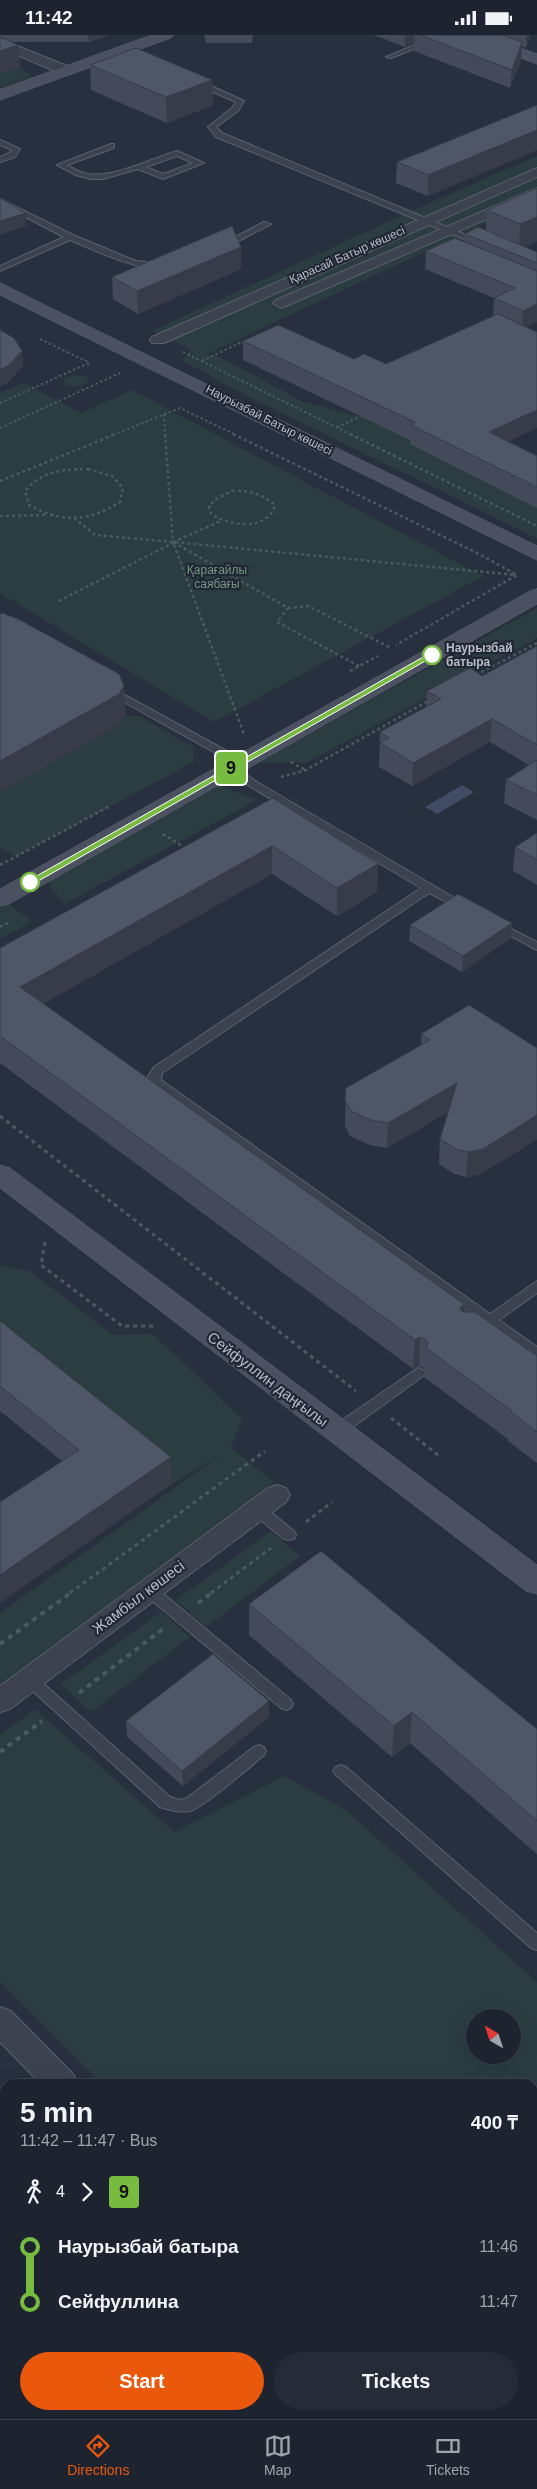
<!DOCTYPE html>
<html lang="en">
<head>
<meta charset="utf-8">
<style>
  body { margin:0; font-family:Helvetica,sans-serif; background:#262c37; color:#f1f3f6; height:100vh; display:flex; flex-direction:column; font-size:19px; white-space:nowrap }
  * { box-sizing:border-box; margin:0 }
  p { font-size:16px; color:#a1a4aa }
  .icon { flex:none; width:28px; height:28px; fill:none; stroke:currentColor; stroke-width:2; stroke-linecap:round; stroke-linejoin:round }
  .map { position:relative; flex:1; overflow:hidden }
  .side { position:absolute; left:0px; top:2044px; width:538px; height:341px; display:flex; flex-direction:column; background:#1e242f; border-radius:15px 15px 0 0; box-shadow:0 5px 20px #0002,0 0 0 1px #3c414b }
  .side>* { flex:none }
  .badge { padding:0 10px; border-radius:4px; font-size:18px; line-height:32px }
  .needle { width:32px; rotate:321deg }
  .controls { position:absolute; left:466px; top:1974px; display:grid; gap:10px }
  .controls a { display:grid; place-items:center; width:55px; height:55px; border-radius:50%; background:#1e242f; box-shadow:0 5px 20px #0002,0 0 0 1px #3c414b; font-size:25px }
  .map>.badge { position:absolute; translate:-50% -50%; box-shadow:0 0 0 2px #fff }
  .legs { display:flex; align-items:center; gap:8px; height:55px; padding:0 20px; font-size:16px }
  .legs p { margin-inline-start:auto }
  .overview { display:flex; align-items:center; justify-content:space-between; height:85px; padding:0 20px }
  h1 { font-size:28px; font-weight:700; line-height:38px }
  .primary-button { display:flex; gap:10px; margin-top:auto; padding:10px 20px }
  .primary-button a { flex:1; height:58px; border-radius:30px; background:#ea580c; color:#fff; font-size:20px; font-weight:700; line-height:58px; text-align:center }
  .primary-button a+a { background:#262c37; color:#f1f3f6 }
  ul { padding:0 20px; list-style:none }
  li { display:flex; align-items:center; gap:18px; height:55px; font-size:19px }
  li i { display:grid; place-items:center; width:8px; height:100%; margin:0 6px; background:currentColor }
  li i::after { content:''; width:12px; height:12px; margin:-6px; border:4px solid; border-radius:50%; background:#1e242f }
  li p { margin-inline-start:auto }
  li:first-child i { background:linear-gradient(#0000 50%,currentColor 0) }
  li:last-child i { background:linear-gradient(currentColor 50%,#0000 0) }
  .status { display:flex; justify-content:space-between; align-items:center; height:35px; padding:0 25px; background:#1e242f; direction:ltr }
  .status svg { height:14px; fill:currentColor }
  .tab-bar { display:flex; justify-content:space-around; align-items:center; height:70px; border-top:1px solid #3c414b; background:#1e242f; font-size:14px; color:#a1a4aa }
  .tab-bar a { display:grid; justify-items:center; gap:2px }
  .tab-bar .active { color:#ea580c }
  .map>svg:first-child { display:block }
  .green { fill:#2b3d41; fill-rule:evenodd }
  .water { fill:#404c66 }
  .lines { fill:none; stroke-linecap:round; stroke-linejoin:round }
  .lane-casing { stroke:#5a606c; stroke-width:2 }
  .street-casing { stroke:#5a606c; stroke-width:2 }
  .secondary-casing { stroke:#5a606c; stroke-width:1 }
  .path-far3 { stroke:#4a5a5f; stroke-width:2; stroke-dasharray:2.5 2.5; stroke-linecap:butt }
  .path-far2 { stroke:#4a5a5f; stroke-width:2.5; stroke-dasharray:3 3; stroke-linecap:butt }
  .path-far1 { stroke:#4a5a5f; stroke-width:3; stroke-dasharray:4 4; stroke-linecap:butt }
  .path { stroke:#4a5a5f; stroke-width:4; stroke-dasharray:5 5; stroke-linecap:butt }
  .lane { fill:#3c424f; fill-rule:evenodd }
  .street { fill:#3c424f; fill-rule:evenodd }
  .secondary { fill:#4b5161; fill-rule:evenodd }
  .wall { fill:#444a59 }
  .shaded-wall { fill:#373c48 }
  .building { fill:#4f5667; stroke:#373c48 }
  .line-1 { fill:#77bb41; stroke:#fff }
  .stop-1-dot { fill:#fff; stroke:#77bb41; stroke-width:2.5 }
  .labels { text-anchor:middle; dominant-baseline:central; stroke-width:4.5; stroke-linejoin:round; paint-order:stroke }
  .far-street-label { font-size:12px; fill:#b9bdc9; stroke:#212734 }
  .far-park-label { font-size:12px; fill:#72987f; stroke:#212734 }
  .far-stop-label { font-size:12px; font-weight:bold; fill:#b9bdc9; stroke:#212734; text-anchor:start }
  .street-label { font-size:15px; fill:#b9bdc9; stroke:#212734 }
</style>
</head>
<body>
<div class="status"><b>11:42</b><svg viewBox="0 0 49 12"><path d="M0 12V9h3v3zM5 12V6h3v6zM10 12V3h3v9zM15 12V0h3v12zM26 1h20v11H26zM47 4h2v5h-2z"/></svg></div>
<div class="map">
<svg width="537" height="2384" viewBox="0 0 537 2384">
  <rect width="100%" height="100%" fill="#28303f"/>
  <path class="green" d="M20,32l12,9 -32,12v-14z
    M537,121v43l-332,156h11l88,47 62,16 30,4 141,86v30l-292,-143 -62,-34 7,-12 -38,-18 255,-118z
    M76,340l11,2 2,6 -14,4 -11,-3 1,-6z
    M24,348l57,30 51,-23 351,186 -269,146 -214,-129v-200z
    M537,573v30l-231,125h-48z
    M126,681h13l54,31v15l-177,95 -16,-10v-54l120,-69z
    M218,750l39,15 -193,104 -18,-24z
    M6,867l26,19 -32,18v-33z
    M0,1230l30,6 83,64 40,-1 89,85 -11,29 43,34 -274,202v-71l222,-159 -50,30 -172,-137z
    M271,1496l29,25 -94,71 -30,-27z
    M161,1577l29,25 -99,75 -30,-28z
    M35,1674l139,123 111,-56 62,35 190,171v437h-98l-4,-4h97v-331h-429l-103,-103v-246zM475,1982h37v38h-37z"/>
  <path class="water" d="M462,750l12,7 -37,22 -12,-7z"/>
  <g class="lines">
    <g class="lane-casing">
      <path id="lane" d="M439,0h9l-57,23 -5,-1z
        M198,45l46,21 -6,10 -22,16 6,6 261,109 -7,2 -260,-107 -8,-10 24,-19 4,-6 -41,-18 -1,-2z
        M0,105l20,9 -5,8 -15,5v-5l9,-4 3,-3 -12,-5z
        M111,109h3v4l-47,17c7,4 14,8 22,9 24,4 64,-16 88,-23l27,12 -41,16 -25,-10 -35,10h-12l-15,-4 -19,-10zM177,121l16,7 -30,11 -17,-7z
        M0,164l73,36 63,26 22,2 4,2c-15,11 -75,-18 -92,-25l-70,31v-5l64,-29 -64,-33z
        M264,187l7,2 -44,23 -7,-2z
        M110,652l135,74 1,2 -5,3 -4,-1 -131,-73 -1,-2z
        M232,730l25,17 213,125 -1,2h-8l-32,-16 -267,180 -1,7 329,234 47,-33v12l-38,27 38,27v12l-47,-32 -6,3 -5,-2 -1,-3 3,-4 -332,-239 -1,-6 6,-9 267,-179 -172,-102 -21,-16 -1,-2z
        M498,887l39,20v8l-43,-23 -2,-2 2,-2z
        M418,1333l5,2 2,3 -2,3 -81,59h-10l-2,-4 2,-4z
        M257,1469l5,1 32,26 2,4 -2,4 -5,1 -5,-1 -32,-26 -2,-4 2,-4z
        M149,1549l5,2 137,114 2,4 -2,4 -5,2 -5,-2 -137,-114 -2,-4 2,-4z
        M29,1638l5,2 136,122 9,3 8,-2 67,-51 5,-2 5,2 2,4 -2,4c-14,12 -60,52 -74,56 -11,2 -20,-1 -30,-4l-136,-124 -2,-4 2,-4z
        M341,1730l5,2 191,166v17l-6,-2 -195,-173 -3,-4 3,-4z"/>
    </g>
    <g class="street-casing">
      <path id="street" d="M0,4l72,29 2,3 -7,4 -5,-1 -62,-26z
        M537,133v9l-373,166h-12l-2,-3 2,-3z
        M537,153v9l-251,109 -5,2 -8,-5 3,-3z
        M277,1450l9,3 4,7 -4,7 -276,207 -10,3v-26l268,-198z
        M0,1972l11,4 62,63 5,10h-37l-41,-42z
        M371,2380h37l1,4h-37z"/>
    </g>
    <g class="secondary-casing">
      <path id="secondary" d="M152,0h22l-3,3 -171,62v-10z
        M464,0h22l51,19v10l-70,-26z
        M0,248l537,263v14l-537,-265z
        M537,554v15l-528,300 -9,2v-17l530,-298z
        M0,1130l10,3 527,397v29l-11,-3 -526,-403z"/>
    </g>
    <path class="path-far3" d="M40,304l48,23
      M183,317l169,83
      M202,326l44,-21
      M0,368l89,-40
      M164,379l1,21
      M337,392l24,-11
      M0,393l120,-55
      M113,400l67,-27 56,27"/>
    <path class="path-far2" d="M165,399l8,108 48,-21
      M233,399l246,120 38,21 -121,70
      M350,399l187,92
      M88,434l24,7 11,12 -3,14c-31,20 -59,21 -91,3l-4,-14c19,-21 36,-21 63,-22z
      M0,446l116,-47
      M232,456c17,-1 30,3 43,14 -8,27 -46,21 -64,9l-2,-8 7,-7z
      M0,481l47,-1
      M74,483l21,17 78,7 71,192
      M59,566l114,-58
      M288,573l20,-2 83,42
      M359,631l-82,-44 11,-14 -115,-66 343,33
      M350,636l28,-15
      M476,640l61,-32
      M291,727l14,8
      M281,742l25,-7 122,-69
      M163,799l24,15
      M0,830l110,-59
      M0,892l10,-5"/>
    <path class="path-far1" d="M0,1081l356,275
      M45,1207l-4,23 81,61h32
      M391,1383l47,37
      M306,1487l26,-20
      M70,1558l195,-142
      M211,1558l60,-45"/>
    <path class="path" d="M198,1568l15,-11
      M0,1609l72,-52
      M79,1658l84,-64
      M0,1717l42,-31"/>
    <use href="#lane" class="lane"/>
    <use href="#street" class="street"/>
    <use href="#secondary" class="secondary"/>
  </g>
  <path class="wall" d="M0,0h110l-21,7h-76l7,25 -20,7z
    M204,0h49l-1,8h-46z
    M374,0h156l-4,13 -4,-2 -1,14 -11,28 -96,-37v-8l-9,4z
    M90,30l122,15 1,25 -46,18 -76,-33z
    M537,70l-109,91 -32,-13 1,-21z
    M537,153v53l-13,6 13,5v70l-11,5 -18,115 29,14v52l-127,-64v-4l-167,-80v-19l143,23 107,-48 1,-18 -69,-29 1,-18 38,-9 1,-8 21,-3 1,-21z
    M241,212v22l-103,45 -25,-15 -1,-22z
    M537,611v174l-33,-17 2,-23 23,-15 -39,-23 -78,44 -33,-19 1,-35 46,-25 1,-16 55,-15z
    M273,763l105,66 -1,28 -40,24 -65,-42 -229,130 420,308 74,44v107l-29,-22v-2l-84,-62 1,-7 -1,-2 -5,-2 -6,3 -413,-306v-115z
    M537,798v52l-24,-14 2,-24z
    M512,888l-1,15 -49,34 -53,-31 1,-16z
    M421,999l116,14v91l-56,35 -15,3 -12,-3 -15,-10 1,-25 8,-27 -61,36 -17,-3 -20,-9 -5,-11 1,-37 75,-43z
    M0,1286l172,163 -110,-23 -62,-50z
    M249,1569l215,66 73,59v125l-127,-111 -18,14 -143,-122z
    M269,1682l-86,69 -56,-49 -1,-16z
    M5,2283v74l-5,-6v-63z
    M25,2380h149l3,4h-148z"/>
  <path class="shaded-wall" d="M88,0h22l-21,7z
    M405,0h10l-1,8 -9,4z
    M526,0h4l-4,13z
    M522,7l-1,18 -11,28 2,-18z
    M18,10l2,22 -20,7v-23z
    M212,45l1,25 -46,18 -1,-26z
    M537,95v20l-109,46v-21z
    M26,178v13l-26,9v-14z
    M537,182v24l-18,8 1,-25z
    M241,212v22l-103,45 -1,-23z
    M537,269v18l-15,7 1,-18z
    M22,316l1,15 -13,15 -10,6v-17z
    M537,375v18l-50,24 2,-20z
    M124,651l2,30 -6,8 -120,69v-32z
    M492,684l-2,23 -78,44 1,-23z
    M272,811v28l-250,142 -2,-29z
    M378,829l-1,28 -40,24v-28z
    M512,888l-1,15 -49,34 1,-16z
    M457,1048l-2,25 -68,40 1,-25z
    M537,1080v24l-56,35 -15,3 2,-25z
    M464,1269l-2,29 -2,-25z
    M420,1302l-1,29 -6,3 2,-29z
    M171,1422l1,27 -172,119v-28z
    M269,1666v16l-86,69 -1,-15z
    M412,1677l-2,31 -18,14 2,-31z
    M5,2172v29l-5,4v-29z"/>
  <path class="building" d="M420,0h83l19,7 -10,28z
    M0,2l18,8 -18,6z
    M136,13l76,32 -46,17 -76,-32z
    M537,70v25l-109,45 -31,-13z
    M537,153v29l-17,7 -33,-14z
    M0,163l26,15 -26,8z
    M232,191l9,21 -104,44 -25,-14z
    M478,192l59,25v11l-72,-29z
    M455,203l82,33v33l-14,7 -29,-13 21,-10 -89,-37z
    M498,279l39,18v78l-48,22 48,24v31l-126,-62 4,-3 -172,-81 35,-16 76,34 10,-5 22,10z
    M0,295l14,8 8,13 -13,14 -9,5z
    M2,578l16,6 101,55 5,12 -5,8 -119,67v-147z
    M537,611v99l-45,-26 -79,44 -33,-20 9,-5 -9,-6 61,-33 -14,-8 43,-23 12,8z
    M537,725v35l-31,-15z
    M273,763l105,66 -41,24 -65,-42 -252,141 444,317 -4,4 2,4h13l62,44v76l-26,-20 1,-1 -86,-63 2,-5 -3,-4 -5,-2 -5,3 -415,-304v-88z
    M537,798v27l-22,-13z
    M458,859l54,29 -49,33 -53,-31z
    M469,970l68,43v67l-54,34 -15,3 -12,-3 -16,-10 17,-56 -69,40 -17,-3 -20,-9 -6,-11 1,-12 84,-48 -9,-6z
    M0,1286l171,136 -171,118v-73l79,-52 -79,-64z
    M321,1516l143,119 73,59v92l-125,-109 -18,14 -145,-122z
    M213,1619l56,47 -87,70 -56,-50z
    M0,2128l5,6v38l-5,4z
    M5,2283v61l-5,-6v-50z
    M37,2380h137l3,4h-137z"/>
  <path class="line-1" d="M432,617l2,1v3l-401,228 -7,-2z"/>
  <g class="stop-1-dot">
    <circle cx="432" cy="620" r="9"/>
    <circle cx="30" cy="847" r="9"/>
  </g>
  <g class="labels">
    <g class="far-street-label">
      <text transform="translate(347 220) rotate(-24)">Қарасай Батыр көшесі</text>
      <text transform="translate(269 385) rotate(27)">Наурызбай Батыр көшесі</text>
    </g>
    <g class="far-park-label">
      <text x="217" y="535">Қарағайлы<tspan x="217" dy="14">саябағы</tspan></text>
    </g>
    <g class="far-stop-label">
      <text x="446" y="613">Наурызбай<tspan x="446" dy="14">батыра</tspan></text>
    </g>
    <g class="street-label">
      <text transform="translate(268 1344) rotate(37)">Сейфуллин даңғылы</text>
      <text transform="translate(138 1562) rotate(-37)">Жамбыл көшесі</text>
    </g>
  </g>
</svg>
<div class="controls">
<a><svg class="needle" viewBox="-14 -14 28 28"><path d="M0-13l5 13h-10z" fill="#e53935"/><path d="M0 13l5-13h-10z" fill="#a1a4aa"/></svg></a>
</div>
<b class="badge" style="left:231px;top:733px;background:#77bb41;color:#111">9</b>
<section class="side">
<div class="overview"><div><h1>5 min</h1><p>11:42 – 11:47 · Bus</p></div><b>400 ₸</b></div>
<div class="legs"><svg class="icon" aria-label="walk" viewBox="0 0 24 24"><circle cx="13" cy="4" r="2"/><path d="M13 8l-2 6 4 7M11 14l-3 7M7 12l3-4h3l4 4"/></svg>4<svg class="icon" aria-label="forward" viewBox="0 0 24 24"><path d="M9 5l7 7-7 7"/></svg><b class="badge" style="background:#77bb41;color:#111">9</b></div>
<ul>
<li><i style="color:#77bb41"></i><b>Наурызбай батыра</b><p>11:46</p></li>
<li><i style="color:#77bb41"></i><b>Сейфуллина</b><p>11:47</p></li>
</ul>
<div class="primary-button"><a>Start</a><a>Tickets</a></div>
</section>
</div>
<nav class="tab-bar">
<a class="active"><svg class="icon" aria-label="directions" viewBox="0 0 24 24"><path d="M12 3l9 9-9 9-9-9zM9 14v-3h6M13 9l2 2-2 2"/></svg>Directions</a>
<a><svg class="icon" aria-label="map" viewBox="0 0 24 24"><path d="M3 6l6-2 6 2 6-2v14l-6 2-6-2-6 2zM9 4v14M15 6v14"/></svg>Map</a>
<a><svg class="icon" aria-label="tickets" viewBox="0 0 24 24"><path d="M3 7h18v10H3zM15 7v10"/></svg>Tickets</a>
</nav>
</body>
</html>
